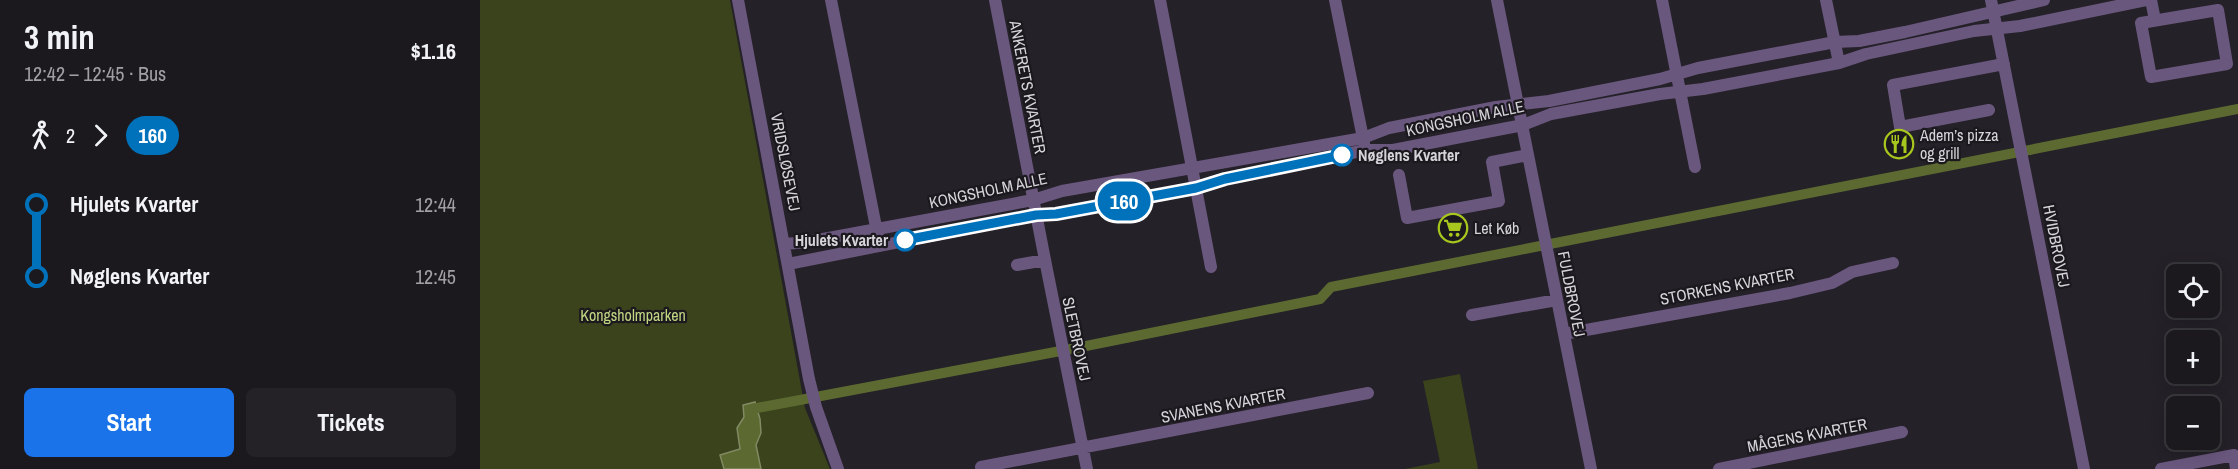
<!DOCTYPE html>
<html lang="en">
<head>
<meta charset="utf-8">
<style>
  body { margin:0; font-family:"Archivo Narrow",sans-serif; background:#242227; color:#f1f3f6; height:100vh; display:flex; flex-direction:column; font-size:22px; white-space:nowrap }
  * { box-sizing:border-box; margin:0 }
  p { font-size:20px; color:#a0a0a4 }
  .icon { flex:none; width:33px; height:33px; fill:none; stroke:currentColor; stroke-width:2; stroke-linecap:round; stroke-linejoin:round }
  .map { position:relative; flex:1; overflow:hidden }
  .sheet { display:flex; flex-direction:column; background:#1b191e; width:480px }
  .sheet>* { flex:none }
  .badge { padding:0 12px; border-radius:20px; font-size:21px; line-height:39px }
  .fabs { position:absolute; left:1686px; top:264px; display:grid; gap:12px }
  .fabs a { display:grid; place-items:center; width:54px; height:54px; border-radius:9px; background:#1b191e; box-shadow:0 3px 15px #0003,0 0 0 2px #39383c; font-size:30px }
  .map>.badge { position:absolute; translate:-50% -50%; box-shadow:0 0 0 3px #fff }
  .legs { display:flex; align-items:center; gap:9px; height:66px; padding:0 24px; font-size:20px }
  .legs p { margin-inline-start:auto }
  .overview { display:flex; align-items:center; justify-content:space-between; height:102px; padding:0 24px }
  h1 { font-size:33px; font-weight:800; line-height:45px }
  .cta { display:flex; gap:12px; margin-top:auto; padding:12px 24px }
  .cta a { flex:1; height:69px; border-radius:9px; background:#1a73e8; color:#fff; font-size:24px; font-weight:800; line-height:69px; text-align:center }
  .cta a+a { background:#242227; color:#f1f3f6 }
  ul { padding:0 24px; list-style:none }
  li { display:flex; align-items:center; gap:21px; height:72px; font-size:22px }
  li i { display:grid; place-items:center; width:9px; height:100%; margin:0 8px; background:currentColor }
  li i::after { content:''; width:15px; height:15px; margin:-8px; border:4px solid; border-radius:50%; background:#1b191e }
  li p { margin-inline-start:auto }
  li:first-child i { background:linear-gradient(#0000 50%,currentColor 0) }
  li:last-child i { background:linear-gradient(currentColor 50%,#0000 0) }
  main { display:flex; flex:1; min-height:0 }
  .map>svg:first-child { display:block }
  .green { fill:#3a431c }
  .water { fill:#5c6a31; stroke:#818a63; stroke-width:1.5 }
  .lines { fill:none; stroke-linecap:round; stroke-linejoin:round }
  .canal { stroke:#5c6a31; stroke-width:10 }
  .minor { stroke:#6a577e; stroke-width:12 }
  .line-1-casing { stroke:#fff; stroke-width:14 }
  .line-1 { stroke:#0072bc; stroke-width:9 }
  .stop-1-dot { fill:#fff; stroke:#0072bc; stroke-width:3 }
  .labels { text-anchor:middle; dominant-baseline:central; stroke-width:4.5; stroke-linejoin:round; paint-order:stroke }
  .street-label { font-size:16px; fill:#d6d4d9; stroke:#1b181e }
  .poi-label { font-size:16px; fill:#d6d4d9; stroke:#1b181e; text-anchor:start }
  .stop-label { font-size:16px; font-weight:bold; fill:#d6d4d9; stroke:#1b181e; text-anchor:start }
  .park-label { font-size:16px; fill:#c0d681; stroke:#1b181e }
</style>
</head>
<body>
<main>
<section class="sheet">
<div class="overview"><div><h1>3 min</h1><p>12:42 – 12:45 · Bus</p></div><b>$1.16</b></div>
<div class="legs"><svg class="icon" aria-label="walk" viewBox="0 0 24 24"><circle cx="13" cy="4" r="2"/><path d="M13 8l-2 6 4 7M11 14l-3 7M7 12l3-4h3l4 4"/></svg>2<svg class="icon" aria-label="forward" viewBox="0 0 24 24"><path d="M9 5l7 7-7 7"/></svg><b class="badge" style="background:#0072bc;color:#fff">160</b></div>
<ul>
<li><i style="color:#0072bc"></i><b>Hjulets Kvarter</b><p>12:44</p></li>
<li><i style="color:#0072bc"></i><b>Nøglens Kvarter</b><p>12:45</p></li>
</ul>
<div class="cta"><a>Start</a><a>Tickets</a></div>
</section>
<div class="map">
<svg width="1758" height="469" viewBox="0 0 1758 469">
  <rect width="100%" height="100%" fill="#242128"/>
  <path class="green" d="M0,0h250l75,408 25,61h-350z
    M980,374l18,95h-73l35,-7 -17,-81z"/>
  <path class="water" d="M275,402l5,17 1,14 -5,12 5,24h-37l-4,-14 20,-6 -3,-21 7,-11 -1,-12z"/>
  <g class="lines">
    <path class="canal" d="M277,408l314,-59 249,-50 11,-12 907,-178"/>
    <path class="minor" d="M258,0l71,379 7,28 22,62
      M351,0l47,237
      M515,0l50,260 42,209
      M680,0l51,267
      M855,0l29,143
      M1017,0l94,469
      M1182,0l33,167
      M1346,0l13,63
      M1511,0l93,469
      M1671,0l4,20
      M1738,10l9,54 -76,13 -10,-54z
      M1509,110l-89,17 -7,-42 111,-21
      M919,175l8,43 92,-17 -7,-39 36,-7
      M305,244l22,-2 226,-42 29,-9 301,-53 26,-10 107,-21 53,-6 111,-22 38,-11 137,-26 24,-1 46,-9 139,-32
      M308,264l248,-49 20,-1 140,-26 29,-9 141,-29h27l130,-25 28,-11 109,-20 43,-5 136,-26 27,-9 108,-23 46,-5 126,-26
      M537,265l28,-5
      M992,315l85,-15
      M1084,334l226,-41 42,-10 20,-11 41,-9
      M501,467l387,-74
      M1239,469l183,-37
      M1681,469l73,-14 2,14"/>
  </g>
  <g class="lines">
    <g class="line-1-casing">
      <path id="line-1" d="M425,240l131,-25 20,-1 140,-26 29,-9 117,-24"/>
    </g>
    <use href="#line-1" class="line-1"/>
  </g>
  <defs>
    <g id="restaurant-ring" transform="scale(1.5)"><circle r="9.5" fill="#1b181e" stroke="#a7c71e" stroke-width="1.5"/><path d="M-5-6h1v4h1v-4h1v4h1v-4h1v5L-1.5 .5V6h-2V.5L-5-1ZM5-6V6H3V1.5H1.5Q1.5-4 5-6Z" fill="#a7c71e"/></g>
    <g id="supermarket-ring" transform="scale(1.5)"><circle r="9.5" fill="#1b181e" stroke="#a7c71e" stroke-width="1.5"/><path d="M-6-5.5h2.5l.6 2H6L4.5 2H-2.5L-4.4-4H-6ZM-1.5 3.2a1.3 1.3 0 1 0 .1 0ZM3 3.2a1.3 1.3 0 1 0 .1 0Z" fill="#a7c71e"/></g>
  </defs>
  <g fill-rule="evenodd">
    <use href="#restaurant-ring" x="1419" y="144"/>
    <use href="#supermarket-ring" x="973" y="228"/>
  </g>
  <g class="stop-1-dot">
    <circle cx="862" cy="155" r="10"/>
    <circle cx="425" cy="240" r="10"/>
  </g>
  <g class="labels">
    <g class="street-label">
      <text transform="translate(548 87) rotate(79)">ANKERETS KVARTER</text>
      <text transform="translate(985 118) rotate(-12)">KONGSHOLM ALLE</text>
      <text transform="translate(306 162) rotate(79)">VRIDSLØSEVEJ</text>
      <text transform="translate(508 190) rotate(-12)">KONGSHOLM ALLE</text>
      <text transform="translate(1577 246) rotate(79)">HVIDBROVEJ</text>
      <text transform="translate(1247 286) rotate(-11)">STORKENS KVARTER</text>
      <text transform="translate(1092 294) rotate(79)">FULDBROVEJ</text>
      <text transform="translate(597 339) rotate(78)">SLETBROVEJ</text>
      <text transform="translate(743 405) rotate(-11)">SVANENS KVARTER</text>
      <text transform="translate(1327 435) rotate(-11)">MÅGENS KVARTER</text>
    </g>
    <g class="poi-label">
      <text x="1440" y="135">Adem’s pizza<tspan x="1440" dy="18">og grill</tspan></text>
      <text x="994" y="228">Let Køb</text>
    </g>
    <g class="stop-label">
      <text x="878" y="155">Nøglens Kvarter</text>
      <text x="408" y="240" text-anchor="end">Hjulets Kvarter</text>
    </g>
    <g class="park-label">
      <text x="153" y="315">Kongsholmparken</text>
    </g>
  </g>
</svg>
<div class="fabs">
<a><svg class="icon" aria-label="locate" viewBox="0 0 24 24"><circle cx="12" cy="12" r="6"/><path d="M12 2v4M12 18v4M2 12h4M18 12h4"/></svg></a>
<a>+</a>
<a>−</a>
</div>
<b class="badge" style="left:644px;top:201px;background:#0072bc;color:#fff">160</b>
</div>
</main>
</body>
</html>
